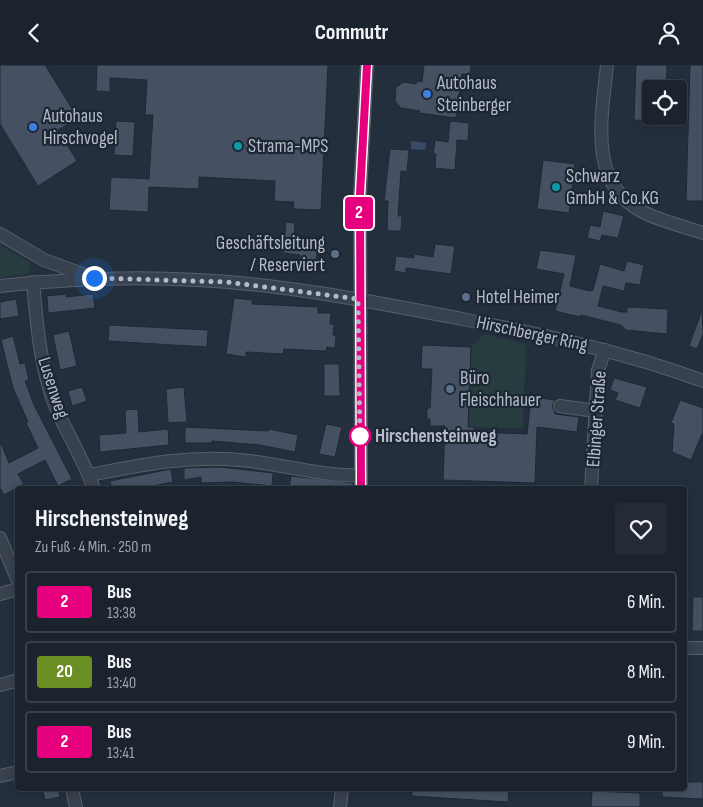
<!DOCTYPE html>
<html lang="de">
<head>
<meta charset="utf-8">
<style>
  body { margin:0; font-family:"Sofia Sans Condensed",sans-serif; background:#242b36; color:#f1f3f6; height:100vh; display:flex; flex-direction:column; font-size:19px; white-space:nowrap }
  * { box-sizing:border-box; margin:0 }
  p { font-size:16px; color:#a0a4aa }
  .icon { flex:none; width:28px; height:28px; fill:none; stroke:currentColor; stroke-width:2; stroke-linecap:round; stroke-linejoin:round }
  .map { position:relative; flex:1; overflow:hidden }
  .side { position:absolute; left:15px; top:421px; width:672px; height:305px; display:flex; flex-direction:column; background:#1b232e; border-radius:5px; box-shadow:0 2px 8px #0003,0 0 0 1px #39404a }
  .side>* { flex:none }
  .badge { padding:0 10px; border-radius:4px; font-size:18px; line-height:32px }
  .buttons { position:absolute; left:642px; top:15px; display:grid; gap:10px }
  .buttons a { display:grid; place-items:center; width:45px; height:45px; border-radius:5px; background:#1b232e; box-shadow:0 2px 8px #0003,0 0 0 1px #39404a; font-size:25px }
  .you { position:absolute; width:25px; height:25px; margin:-12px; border:4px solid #fff; border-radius:50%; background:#1a73e8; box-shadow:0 0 0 8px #1a73e833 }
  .map>.badge { position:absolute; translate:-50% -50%; box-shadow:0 0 0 2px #fff }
  .round { display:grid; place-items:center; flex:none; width:52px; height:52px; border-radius:5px; background:#242b36 }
  .headline { display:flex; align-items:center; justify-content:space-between; height:85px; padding:0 20px }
  h1 { font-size:24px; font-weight:700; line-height:38px }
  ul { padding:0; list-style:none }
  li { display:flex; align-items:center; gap:15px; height:62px; margin:0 10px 8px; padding:0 10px; border:2px solid #39404a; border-radius:5px }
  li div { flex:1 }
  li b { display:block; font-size:19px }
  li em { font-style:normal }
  li .badge { min-width:55px; font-weight:700; text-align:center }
  header { display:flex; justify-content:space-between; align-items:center; height:65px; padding:0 20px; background:#1b232e; font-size:22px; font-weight:700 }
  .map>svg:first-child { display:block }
  .green { fill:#263c3f }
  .water { fill:#394c67 }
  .building { fill:#455162; stroke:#1f2835 }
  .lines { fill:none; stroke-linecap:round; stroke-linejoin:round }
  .minor-casing { stroke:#565f6c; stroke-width:14 }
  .minor { stroke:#38414e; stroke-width:12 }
  .line-casing { stroke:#fff; stroke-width:11 }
  .line { stroke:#e6007e; stroke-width:8 }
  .walk { stroke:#b4bcc9; stroke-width:5; stroke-dasharray:0 9 }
  .shop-dot { fill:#3f7fe0; stroke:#1d2633; stroke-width:2 }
  .culture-dot { fill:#0f9aa8; stroke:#1d2633; stroke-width:2 }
  .service-dot { fill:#5c6f8a; stroke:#1d2633; stroke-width:2 }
  .stop-dot { fill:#fff; stroke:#e6007e; stroke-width:2.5 }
  .labels { text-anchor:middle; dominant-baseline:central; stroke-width:4.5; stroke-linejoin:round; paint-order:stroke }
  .poi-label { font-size:19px; fill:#b4bcc9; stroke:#1d2633; text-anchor:start }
  .street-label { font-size:19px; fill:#b4bcc9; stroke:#1d2633 }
  .stop-label { font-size:19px; font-weight:bold; fill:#b4bcc9; stroke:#1d2633; text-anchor:start }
</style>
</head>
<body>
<header><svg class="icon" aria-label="back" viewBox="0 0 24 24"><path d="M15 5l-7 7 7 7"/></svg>Commutr<svg class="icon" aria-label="person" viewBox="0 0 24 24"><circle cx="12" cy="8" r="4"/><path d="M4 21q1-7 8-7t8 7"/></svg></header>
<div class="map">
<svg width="703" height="742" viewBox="0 0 703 742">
  <rect width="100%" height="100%" fill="#242f3e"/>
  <path class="green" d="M0,180l29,16 2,7 -4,6 -27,4z
    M484,269l42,10 -3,84 -55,-1 3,-80z"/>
  <path class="water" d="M411,76l15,2 -1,7 -14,-1z"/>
  <path class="building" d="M0,0h45l33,53 -20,12 19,31 -39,25 -38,-62z
    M97,0h231l-7,145 -28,-1 1,-7 -20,-1 1,-20 -76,-4v12l-50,-2 -1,25 -39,-2 2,-33 38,2 4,-64h-8l2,-35 -37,-2v14l-14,-1z
    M424,0h47l-1,10 -8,-1 -6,44 -37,-5 1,-2 -19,-3 -6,-7 1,-14 8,-5 12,2 1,-3 5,1z
    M636,0h31l-1,24h-15v32l-17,-1z
    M690,0h13v136h-17z
    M116,56l19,1 -2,34 -19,-1z
    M450,56l19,2 -1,18 -11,-1 -2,30 -20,-2 1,-14h-3l2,-14 13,2z
    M390,84l19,1 -2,22 -6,-1 -3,45h4l-1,15h-14l1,-30h-4z
    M543,95l32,4 -6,49 -32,-4z
    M603,146l21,5 -6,22 -16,-3 -2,6 -13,-3 3,-13 10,2z
    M286,157l9,1 -1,13 24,1 -2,34 -16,-1v-15l-17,-2z
    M435,179l20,2 -4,28 -45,-6v5l-12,-2 2,-15 18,2v-4l19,3z
    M540,185l36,5 -6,31 19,5 4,-1 7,-26 24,7 3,-10 17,4 -4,20 -14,-2 -2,8 -21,-5 -5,20 24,6h5v-5l41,2 -1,25 -41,-4 -5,-5 -40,-10 -1,2 -25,-6 9,-37 -28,-5z
    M539,225l2,14 -12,2 -2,-14z
    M66,229v3l27,-3 2,14 -47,5 -1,-17z
    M234,233l18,2v4l66,3v6h13l-1,11h4l-1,11h3l-1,13 -8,-1 -1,4 -42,-2 -1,5 -37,-2v5l-20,-3z
    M16,234l3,17 -19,3v-17z
    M702,245l1,24 -6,15 -8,-3z
    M109,260l99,5 -1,17 -99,-6z
    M69,266l8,35 -17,4 -7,-35z
    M13,271l7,28 5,-1 4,17 -4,1 9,24 38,74 -14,7 -13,-26 -27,14 6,10 -20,11 -4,-7v-47l9,22 29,-15 -12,-25 2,-1 -15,-34 -12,-48z
    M422,280l49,2 -3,80h6v5l53,2 4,-37 24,3 -3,5 3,9 24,3 -2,15 -40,-5 -2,56 -92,-3 2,-54h-15v-7h-3v-11h3l2,-39h-11z
    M324,299h15l1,32h-16z
    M614,313l33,9 -7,21 -25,-8 3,-7 -8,-3z
    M82,322l5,14 -15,5 -4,-15z
    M184,322l3,35 -19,1 -2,-34z
    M680,335l23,8v24l-12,28 -19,-8 2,-28 -3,-1z
    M138,344l1,23 29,-3 1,16 -69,7 -1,-17 27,-2 -1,-23z
    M326,359l16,3 -7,30 -16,-3z
    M185,362l83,4 1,-2 29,6 -3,17 -35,-7 -48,-4v2h-27z
    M220,402l53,6 -1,13 -40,-4 -31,1v-6l-17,3v-12z
    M171,404l2,13 -35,7h-26l-2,-8z
    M291,411l62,7v6l-64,-1z
    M693,532h10v34h-11z
    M685,717h18v17l-41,-2v-8h23z
    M42,724h16l2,8 -15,3z
    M412,724h97l-1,13 -96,-6z
    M592,726l48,2v14h-49z"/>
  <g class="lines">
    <g class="minor-casing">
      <path id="minor" d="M607,0c-5,51 -20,117 34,146 19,10 42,15 62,22
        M0,169l44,26 44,16
        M33,217c4,43 7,86 23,126 12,27 28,53 38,81
        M0,221c66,-7 130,-10 196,-6 89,4 178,22 266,39 82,16 163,33 241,62
        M560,341l36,5
        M89,410c52,-10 98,-20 151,-15 38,3 83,17 120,15
        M361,424l-1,-295 7,-129
        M591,424l7,-119 7,-20
        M0,473l18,43
        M0,529l18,-5
        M685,583h18
        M0,620l18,-5
        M0,711l18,-4
        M72,724l4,18
        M340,742l2,-18"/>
    </g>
    <use href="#minor" class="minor"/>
  </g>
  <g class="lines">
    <g class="line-casing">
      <path id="line" d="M361,424l-1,-295 7,-129"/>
    </g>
    <use href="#line" class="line"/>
    <path class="walk" d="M94,213l133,4 131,17 2,141v-4"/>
  </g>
  <g class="shop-dot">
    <circle cx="427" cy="29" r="5"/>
    <circle cx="33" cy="62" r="5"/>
  </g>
  <g class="culture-dot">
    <circle cx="238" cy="81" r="5"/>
    <circle cx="556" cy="122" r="5"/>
  </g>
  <g class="service-dot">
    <circle cx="335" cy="189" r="5"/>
    <circle cx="466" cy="232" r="5"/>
    <circle cx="450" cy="324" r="5"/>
  </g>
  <circle class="stop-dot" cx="360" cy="371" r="10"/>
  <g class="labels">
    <g class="poi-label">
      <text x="437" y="18">Autohaus<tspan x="437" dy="22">Steinberger</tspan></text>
      <text x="43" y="51">Autohaus<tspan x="43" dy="22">Hirschvogel</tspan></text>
      <text x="248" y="81">Strama-MPS</text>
      <text x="566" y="111">Schwarz<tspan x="566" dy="22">GmbH &amp; Co.KG</tspan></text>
      <text x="325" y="178" text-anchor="end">Geschäftsleitung<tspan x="325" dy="22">/ Reserviert</tspan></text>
      <text x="476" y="232">Hotel Heimer</text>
      <text x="460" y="313">Büro<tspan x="460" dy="22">Fleischhauer</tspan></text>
    </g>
    <g class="street-label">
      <text transform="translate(532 269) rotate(12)">Hirschberger Ring</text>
      <text transform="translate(53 323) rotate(72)">Lusenweg</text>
      <text transform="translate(597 354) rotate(-86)">Elbinger Straße</text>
    </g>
    <g class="stop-label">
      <text x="375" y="371">Hirschensteinweg</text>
    </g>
  </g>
</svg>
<div class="buttons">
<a><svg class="icon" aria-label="locate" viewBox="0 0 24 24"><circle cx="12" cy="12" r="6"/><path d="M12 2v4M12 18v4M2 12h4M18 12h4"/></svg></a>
</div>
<div class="you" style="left:94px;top:213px"></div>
<b class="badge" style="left:359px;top:148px;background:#e6007e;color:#fff">2</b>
<section class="side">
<div class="headline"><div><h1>Hirschensteinweg</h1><p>Zu Fuß · 4 Min. · 250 m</p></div><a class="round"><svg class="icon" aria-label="heart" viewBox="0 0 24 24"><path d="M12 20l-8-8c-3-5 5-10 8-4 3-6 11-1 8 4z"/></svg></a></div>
<ul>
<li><span class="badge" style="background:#e6007e;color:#fff">2</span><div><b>Bus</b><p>13:38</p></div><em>6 Min.</em></li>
<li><span class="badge" style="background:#6b8e23;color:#fff">20</span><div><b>Bus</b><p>13:40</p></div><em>8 Min.</em></li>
<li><span class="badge" style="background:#e6007e;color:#fff">2</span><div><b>Bus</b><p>13:41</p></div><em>9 Min.</em></li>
</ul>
</section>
</div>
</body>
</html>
